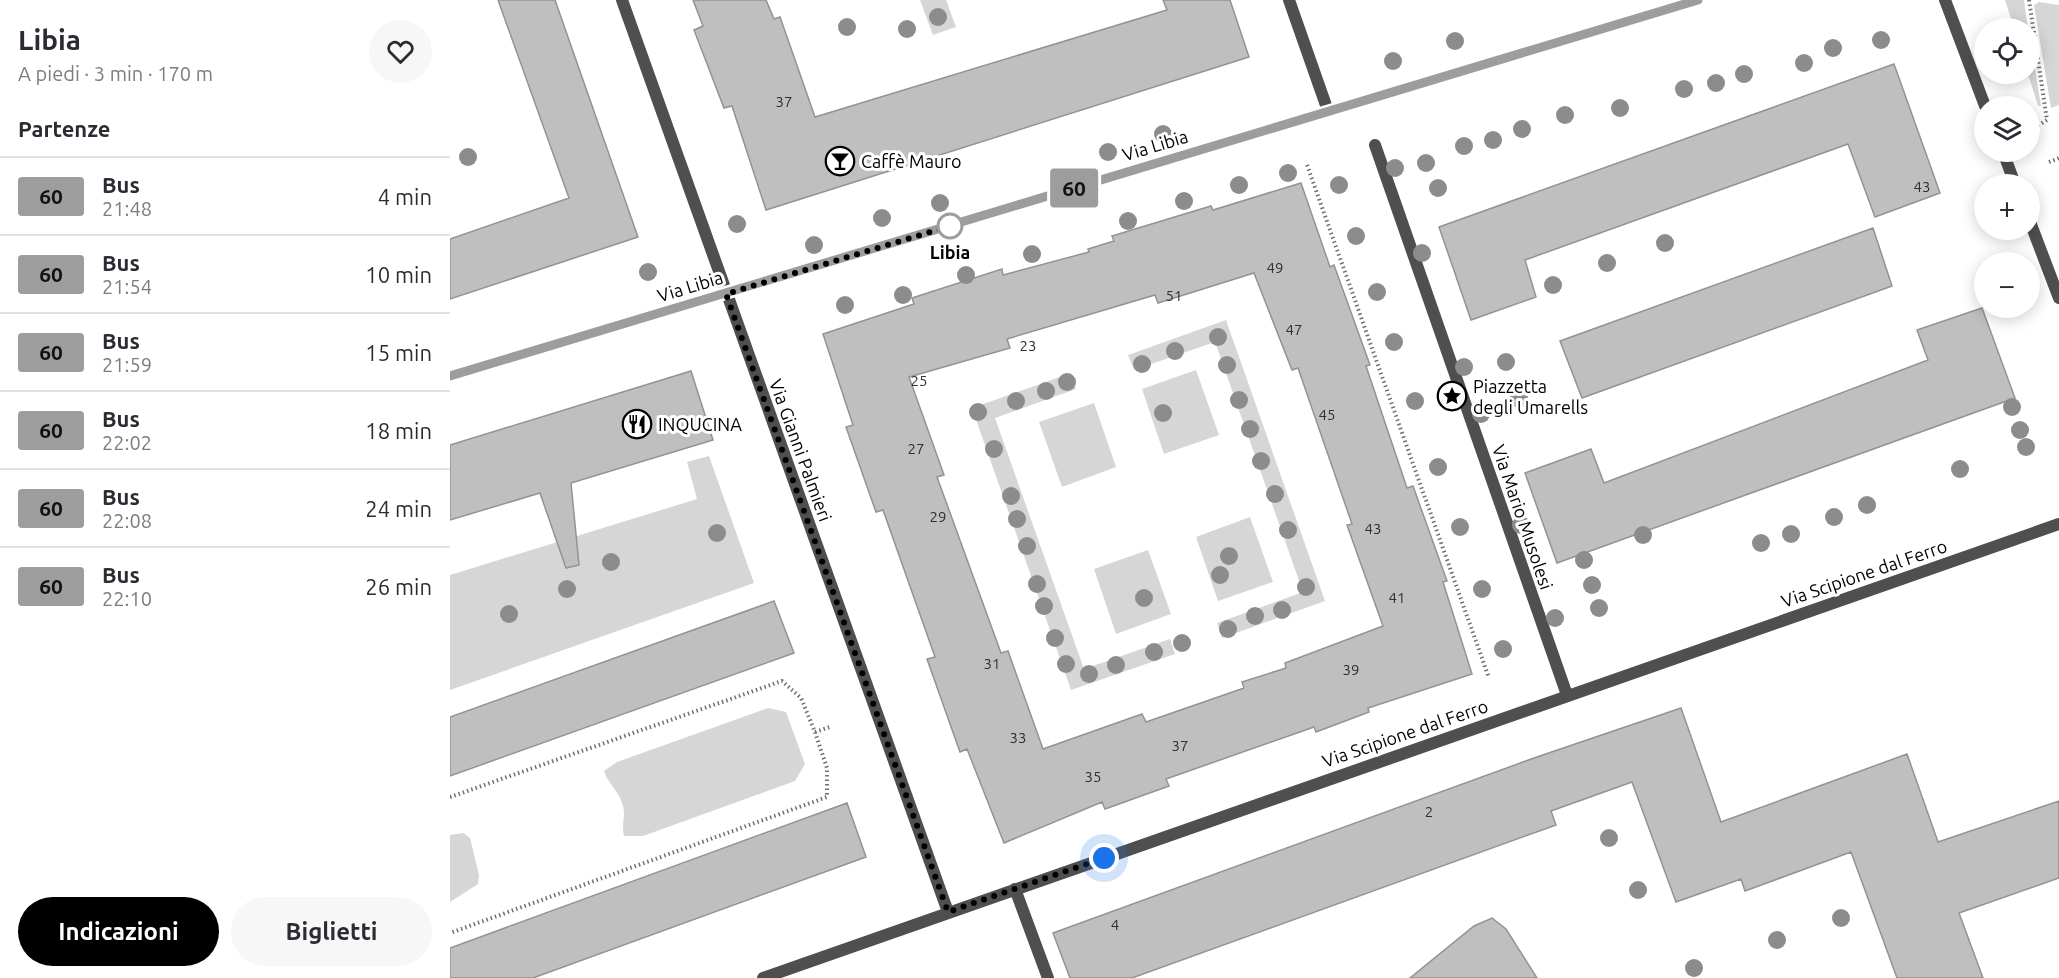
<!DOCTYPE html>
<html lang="it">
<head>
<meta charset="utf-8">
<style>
  body { margin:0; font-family:Ubuntu,sans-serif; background:#f7f7f7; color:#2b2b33; height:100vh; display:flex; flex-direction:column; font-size:22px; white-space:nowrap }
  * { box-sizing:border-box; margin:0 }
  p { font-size:20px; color:#7c7c81 }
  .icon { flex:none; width:33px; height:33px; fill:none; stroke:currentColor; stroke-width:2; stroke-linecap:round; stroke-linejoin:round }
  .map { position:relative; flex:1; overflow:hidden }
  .sheet { display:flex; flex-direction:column; background:#fff; width:450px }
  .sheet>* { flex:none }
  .badge { padding:0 12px; border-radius:4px; font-size:21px; line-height:39px }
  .buttons { position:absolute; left:1524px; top:18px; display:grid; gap:12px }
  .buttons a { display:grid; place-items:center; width:66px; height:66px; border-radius:50%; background:#fff; box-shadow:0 3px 15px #0003; font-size:30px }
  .you { position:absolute; width:30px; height:30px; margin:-15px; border:4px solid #fff; border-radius:50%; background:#1a73e8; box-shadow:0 0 0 9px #1a73e833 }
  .map>.badge { position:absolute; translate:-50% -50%; box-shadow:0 0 0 3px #fff }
  h2 { padding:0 18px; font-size:22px; line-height:54px }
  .round { display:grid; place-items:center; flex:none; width:63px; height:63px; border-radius:32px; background:#f7f7f7 }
  .head { display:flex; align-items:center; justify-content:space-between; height:102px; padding:0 18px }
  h1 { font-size:28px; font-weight:700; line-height:45px }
  .primary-button { display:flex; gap:12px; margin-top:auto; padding:12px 18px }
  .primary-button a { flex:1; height:69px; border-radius:36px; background:#000; color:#fff; font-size:24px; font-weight:700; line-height:69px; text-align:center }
  .primary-button a+a { background:#f7f7f7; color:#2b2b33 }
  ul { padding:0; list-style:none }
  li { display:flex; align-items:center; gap:18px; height:78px; padding:0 18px; border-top:2px solid #e1e1e2 }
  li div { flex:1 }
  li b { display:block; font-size:22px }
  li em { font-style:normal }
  li .badge { min-width:66px; font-weight:700; text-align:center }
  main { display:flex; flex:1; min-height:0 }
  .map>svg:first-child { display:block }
  .green { fill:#d6d6d6 }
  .building { fill:#bfbfbf; stroke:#939393; stroke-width:1.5; fill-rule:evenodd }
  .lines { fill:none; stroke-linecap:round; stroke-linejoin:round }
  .path { stroke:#717171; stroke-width:4; stroke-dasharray:1.5 3; stroke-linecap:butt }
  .service { stroke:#4f4f4f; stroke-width:12 }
  .pedestrian { stroke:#4f4f4f; stroke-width:12 }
  .minor { stroke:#4f4f4f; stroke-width:12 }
  .tertiary { stroke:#4f4f4f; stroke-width:12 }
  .tree { fill:#8c8c8c }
  .line-casing { stroke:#fff; stroke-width:14 }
  .line { stroke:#9d9d9d; stroke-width:9 }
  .walk { stroke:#000; stroke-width:6; stroke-dasharray:0 10.8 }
  .stop-dot { fill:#fff; stroke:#9d9d9d; stroke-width:3 }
  .labels { text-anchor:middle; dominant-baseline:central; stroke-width:6; stroke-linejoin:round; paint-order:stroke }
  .number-label { font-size:15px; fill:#303030 }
  .street-label { font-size:18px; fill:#000; stroke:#fff }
  .poi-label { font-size:18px; fill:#000; stroke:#fff; text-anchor:start }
  .stop-label { font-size:18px; font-weight:bold; fill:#000; stroke:#fff }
</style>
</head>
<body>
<main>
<section class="sheet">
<div class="head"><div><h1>Libia</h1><p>A piedi · 3 min · 170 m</p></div><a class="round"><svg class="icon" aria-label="heart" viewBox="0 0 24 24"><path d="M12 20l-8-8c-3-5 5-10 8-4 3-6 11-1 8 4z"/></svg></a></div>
<h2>Partenze</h2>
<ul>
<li><span class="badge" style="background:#9d9d9d;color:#111">60</span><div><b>Bus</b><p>21:48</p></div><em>4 min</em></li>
<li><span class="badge" style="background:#9d9d9d;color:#111">60</span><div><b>Bus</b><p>21:54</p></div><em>10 min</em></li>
<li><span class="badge" style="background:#9d9d9d;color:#111">60</span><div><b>Bus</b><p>21:59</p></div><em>15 min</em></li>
<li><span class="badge" style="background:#9d9d9d;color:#111">60</span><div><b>Bus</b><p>22:02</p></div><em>18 min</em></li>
<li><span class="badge" style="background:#9d9d9d;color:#111">60</span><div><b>Bus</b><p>22:08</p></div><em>24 min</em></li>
<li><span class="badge" style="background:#9d9d9d;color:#111">60</span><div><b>Bus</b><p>22:10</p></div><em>26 min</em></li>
</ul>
<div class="primary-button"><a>Indicazioni</a><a>Biglietti</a></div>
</section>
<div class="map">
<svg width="1609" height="978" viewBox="0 0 1609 978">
  <rect width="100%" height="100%" fill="#fff"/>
  <path class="green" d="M470,0h26l10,27 -23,8z
    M1555,0h19l4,28h-14z
    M1589,2l20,3v100l-8,3 -17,-103z
    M1580,36l11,70h-3l-10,-32z
    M776,320l99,281 -103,37 -5,-15 86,-31 -88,-250 -81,28 -6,-15z
    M746,370l23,65 -55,19 -22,-65z
    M621,373l5,16 -81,29 89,251 86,-30 5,15 -104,36 -99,-282z
    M644,403l22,64 -54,20 -23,-65z
    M259,456l45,127 -304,107v-115l247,-76 -10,-37z
    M800,517l23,65 -55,19 -22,-64z
    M698,550l23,64 -55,20 -22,-65z
    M318,708l18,4 19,52 -10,17 -152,55h-19c-3,-11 2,-20 -1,-30 -3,-14 -15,-22 -19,-35l13,-9z
    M13,833l7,5 9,37 -1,9 -28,18v-67z"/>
  <path class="building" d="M48,0h57l83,237 -188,62v-60l119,-41z
    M243,0h73l8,19 6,-2 35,100 352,-107 -4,-10h67l19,57 -483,153 -34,-104 -8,2 -30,-78 9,-4z
    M1444,64l46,129 -65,24 -27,-73 -323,116 11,37 -65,23 -32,-93z
    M851,183l29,84 4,-2 36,100 -4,1 41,122 6,-2 34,95 -4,1 29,92 -104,34 1,4 -53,20 -2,-5 -148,52 3,7 -64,23 -3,-7 -98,41 -37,-94 -7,3 -33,-93 8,-2 -52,-147 -7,2 -30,-85 7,-2 -30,-91 91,-30 -2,-6 90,-29 1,6 86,-23 -1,-3 26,-8 -2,-5 99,-30 2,4zM804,273l38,97 6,-2 54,156 -5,1 36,101 -98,37 1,5 -44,14 2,6 -98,34 -4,-8 -99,35 -35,-98 -7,2 -64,-176 7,-2 -35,-98 101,-29 -3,-9 148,-44 3,8z
    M1423,228l19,58 -310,112 -22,-57z
    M1532,308l33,90 -458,165 -32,-90 66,-24 13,34 324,-123 -11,-30z
    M241,371l22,69 -142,43 8,82 -13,3 -26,-75 -90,27v-75z
    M324,601l20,52 -344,123v-59z
    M1231,708l40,114 186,-68 31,88 121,-41v77l-100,35 24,65h-86l-46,-126 -106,39 -4,-12 -65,23 -44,-120 -81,29 5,14 -424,153h-62l-17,-45 481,-175z
    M397,803l19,54 -333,121h-83v-30z
    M1042,918l14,11 31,49h-127l64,-52z"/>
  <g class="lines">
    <path class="path" d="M1579,0l18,120 -11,7
      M1599,162l10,-4
      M857,165l182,513
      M365,732l15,-5
      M0,797l332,-116 19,17 14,34 12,36v29l-377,136"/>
    <path class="service" d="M565,889l33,89"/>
    <path class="pedestrian" d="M925,145l192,550"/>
    <path class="minor" d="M172,0l326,912
      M839,0l39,111
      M313,978l1296,-454"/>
    <path class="tertiary" d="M1495,0l40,106
      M1553,152l12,32
      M1580,222l29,76
      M0,376l1248,-376"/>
  </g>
  <g class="tree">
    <circle cx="488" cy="17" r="9"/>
    <circle cx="397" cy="27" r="9"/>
    <circle cx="457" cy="29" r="9"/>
    <circle cx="1431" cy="40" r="9"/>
    <circle cx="1005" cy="41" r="9"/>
    <circle cx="1383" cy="48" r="9"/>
    <circle cx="943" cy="61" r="9"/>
    <circle cx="1354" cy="63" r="9"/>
    <circle cx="1294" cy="74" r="9"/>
    <circle cx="1266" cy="83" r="9"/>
    <circle cx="1234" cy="89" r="9"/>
    <circle cx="1170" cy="108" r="9"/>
    <circle cx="1115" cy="115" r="9"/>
    <circle cx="1072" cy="129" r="9"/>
    <circle cx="713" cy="134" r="9"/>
    <circle cx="1043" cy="140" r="9"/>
    <circle cx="1014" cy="146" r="9"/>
    <circle cx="658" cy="152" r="9"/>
    <circle cx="18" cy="157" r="9"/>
    <circle cx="976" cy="163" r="9"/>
    <circle cx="945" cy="168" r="9"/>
    <circle cx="838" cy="173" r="9"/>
    <circle cx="789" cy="185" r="9"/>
    <circle cx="889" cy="185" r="9"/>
    <circle cx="988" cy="188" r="9"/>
    <circle cx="734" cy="201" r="9"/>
    <circle cx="490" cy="203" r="9"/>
    <circle cx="432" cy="218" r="9"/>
    <circle cx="678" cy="221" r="9"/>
    <circle cx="287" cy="224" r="9"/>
    <circle cx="906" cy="236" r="9"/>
    <circle cx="1215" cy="243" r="9"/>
    <circle cx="364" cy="245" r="9"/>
    <circle cx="972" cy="253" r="9"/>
    <circle cx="582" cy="254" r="9"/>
    <circle cx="1157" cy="263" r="9"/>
    <circle cx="198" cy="272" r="9"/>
    <circle cx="516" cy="275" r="9"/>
    <circle cx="1103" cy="285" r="9"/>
    <circle cx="927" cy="292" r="9"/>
    <circle cx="453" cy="295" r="9"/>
    <circle cx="395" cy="305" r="9"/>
    <circle cx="768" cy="337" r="9"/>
    <circle cx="944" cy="342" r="9"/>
    <circle cx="725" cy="351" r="9"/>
    <circle cx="1056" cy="362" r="9"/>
    <circle cx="692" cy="364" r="9"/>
    <circle cx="777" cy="365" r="9"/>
    <circle cx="1014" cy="367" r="9"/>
    <circle cx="617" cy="382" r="9"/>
    <circle cx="596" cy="391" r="9"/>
    <circle cx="1069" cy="399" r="9"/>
    <circle cx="789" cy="400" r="9"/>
    <circle cx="566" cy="401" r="9"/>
    <circle cx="965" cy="401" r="9"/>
    <circle cx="1562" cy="407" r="9"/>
    <circle cx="528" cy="412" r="9"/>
    <circle cx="713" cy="413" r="9"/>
    <circle cx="1031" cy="414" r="9"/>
    <circle cx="800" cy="429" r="9"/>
    <circle cx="1570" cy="430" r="9"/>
    <circle cx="1576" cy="447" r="9"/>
    <circle cx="544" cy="449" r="9"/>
    <circle cx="811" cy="461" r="9"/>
    <circle cx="988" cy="467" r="9"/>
    <circle cx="1510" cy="469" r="9"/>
    <circle cx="825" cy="494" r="9"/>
    <circle cx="561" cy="496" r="9"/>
    <circle cx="1417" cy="505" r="9"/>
    <circle cx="1384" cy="517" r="9"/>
    <circle cx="567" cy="519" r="9"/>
    <circle cx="1071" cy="525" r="9"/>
    <circle cx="1010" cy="527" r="9"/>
    <circle cx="838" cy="530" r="9"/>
    <circle cx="267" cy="533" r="9"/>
    <circle cx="1341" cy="534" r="9"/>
    <circle cx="1193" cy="535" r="9"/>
    <circle cx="1311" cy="543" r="9"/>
    <circle cx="577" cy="546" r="9"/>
    <circle cx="779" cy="556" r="9"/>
    <circle cx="1134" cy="560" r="9"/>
    <circle cx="161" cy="562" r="9"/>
    <circle cx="770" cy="575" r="9"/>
    <circle cx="587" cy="584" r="9"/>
    <circle cx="1142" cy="585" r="9"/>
    <circle cx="856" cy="587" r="9"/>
    <circle cx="117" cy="589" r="9"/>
    <circle cx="1032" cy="589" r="9"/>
    <circle cx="694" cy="598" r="9"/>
    <circle cx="594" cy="606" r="9"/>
    <circle cx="1149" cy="608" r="9"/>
    <circle cx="832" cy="610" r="9"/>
    <circle cx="59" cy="614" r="9"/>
    <circle cx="805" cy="616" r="9"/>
    <circle cx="1105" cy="618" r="9"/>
    <circle cx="778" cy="629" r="9"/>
    <circle cx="605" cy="638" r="9"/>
    <circle cx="732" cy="643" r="9"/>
    <circle cx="1053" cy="649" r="9"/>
    <circle cx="704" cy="652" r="9"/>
    <circle cx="616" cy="664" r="9"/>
    <circle cx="666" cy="665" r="9"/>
    <circle cx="639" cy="674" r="9"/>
    <circle cx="1159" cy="838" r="9"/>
    <circle cx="1188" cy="890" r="9"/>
    <circle cx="1391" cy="918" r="9"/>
    <circle cx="1327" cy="940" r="9"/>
    <circle cx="1244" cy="968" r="9"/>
  </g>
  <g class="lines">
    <g class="line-casing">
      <path id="line" d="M0,376l1248,-376"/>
    </g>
    <use href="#line" class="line"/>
    <path class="walk" d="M500,226l-224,68 222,618 156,-54"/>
  </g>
  <defs>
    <g id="bar-ring" transform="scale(1.5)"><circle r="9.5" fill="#fff" stroke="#000" stroke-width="1.5"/><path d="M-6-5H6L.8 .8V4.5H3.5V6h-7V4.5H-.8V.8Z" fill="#000"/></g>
    <g id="sight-ring" transform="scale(1.5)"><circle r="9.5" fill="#fff" stroke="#000" stroke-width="1.5"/><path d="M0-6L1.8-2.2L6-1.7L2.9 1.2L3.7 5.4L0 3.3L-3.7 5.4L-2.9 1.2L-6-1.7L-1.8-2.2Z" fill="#000"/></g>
    <g id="restaurant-ring" transform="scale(1.5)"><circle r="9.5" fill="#fff" stroke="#000" stroke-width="1.5"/><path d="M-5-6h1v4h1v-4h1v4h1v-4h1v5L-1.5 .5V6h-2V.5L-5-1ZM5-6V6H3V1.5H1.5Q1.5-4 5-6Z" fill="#000"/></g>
  </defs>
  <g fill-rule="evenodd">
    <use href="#bar-ring" x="390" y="161"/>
    <use href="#sight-ring" x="1002" y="396"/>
    <use href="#restaurant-ring" x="187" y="424"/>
  </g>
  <circle class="stop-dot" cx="500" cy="226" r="12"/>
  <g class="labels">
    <g class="number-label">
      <text x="334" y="101">37</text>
      <text x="1472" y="186">43</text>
      <text x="825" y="267">49</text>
      <text x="724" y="295">51</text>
      <text x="844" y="329">47</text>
      <text x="578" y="345">23</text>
      <text x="469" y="380">25</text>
      <text x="877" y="414">45</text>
      <text x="466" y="448">27</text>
      <text x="488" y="516">29</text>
      <text x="923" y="528">43</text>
      <text x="947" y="597">41</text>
      <text x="542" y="663">31</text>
      <text x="901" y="669">39</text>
      <text x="568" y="737">33</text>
      <text x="730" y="745">37</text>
      <text x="643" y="776">35</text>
      <text x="979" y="811">2</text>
      <text x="665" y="924">4</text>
    </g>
    <g class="street-label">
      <text transform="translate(705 145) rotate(-17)">Via Libia</text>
      <text transform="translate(240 286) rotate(-17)">Via Libia</text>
      <text transform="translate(351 450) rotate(70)">Via Gianni Palmieri</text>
      <text transform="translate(1073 517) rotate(71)">Via Mario Musolesi</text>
      <text transform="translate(1414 573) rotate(-19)">Via Scipione dal Ferro</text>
      <text transform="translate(955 733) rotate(-19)">Via Scipione dal Ferro</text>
    </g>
    <g class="poi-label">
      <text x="411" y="161">Caffè Mauro</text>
      <text x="1023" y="386">Piazzetta<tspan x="1023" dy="21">degli Umarells</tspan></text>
      <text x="208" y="424">INQUCINA</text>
    </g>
    <g class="stop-label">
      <text x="500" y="252">Libia</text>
    </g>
  </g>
</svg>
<div class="buttons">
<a><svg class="icon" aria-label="locate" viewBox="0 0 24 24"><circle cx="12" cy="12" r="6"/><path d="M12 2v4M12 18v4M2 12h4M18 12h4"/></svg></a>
<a><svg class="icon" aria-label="layers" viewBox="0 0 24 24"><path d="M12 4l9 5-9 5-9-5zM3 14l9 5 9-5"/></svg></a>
<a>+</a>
<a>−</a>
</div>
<div class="you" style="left:654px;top:858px"></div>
<b class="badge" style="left:624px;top:188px;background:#9d9d9d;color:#111">60</b>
</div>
</main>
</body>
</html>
